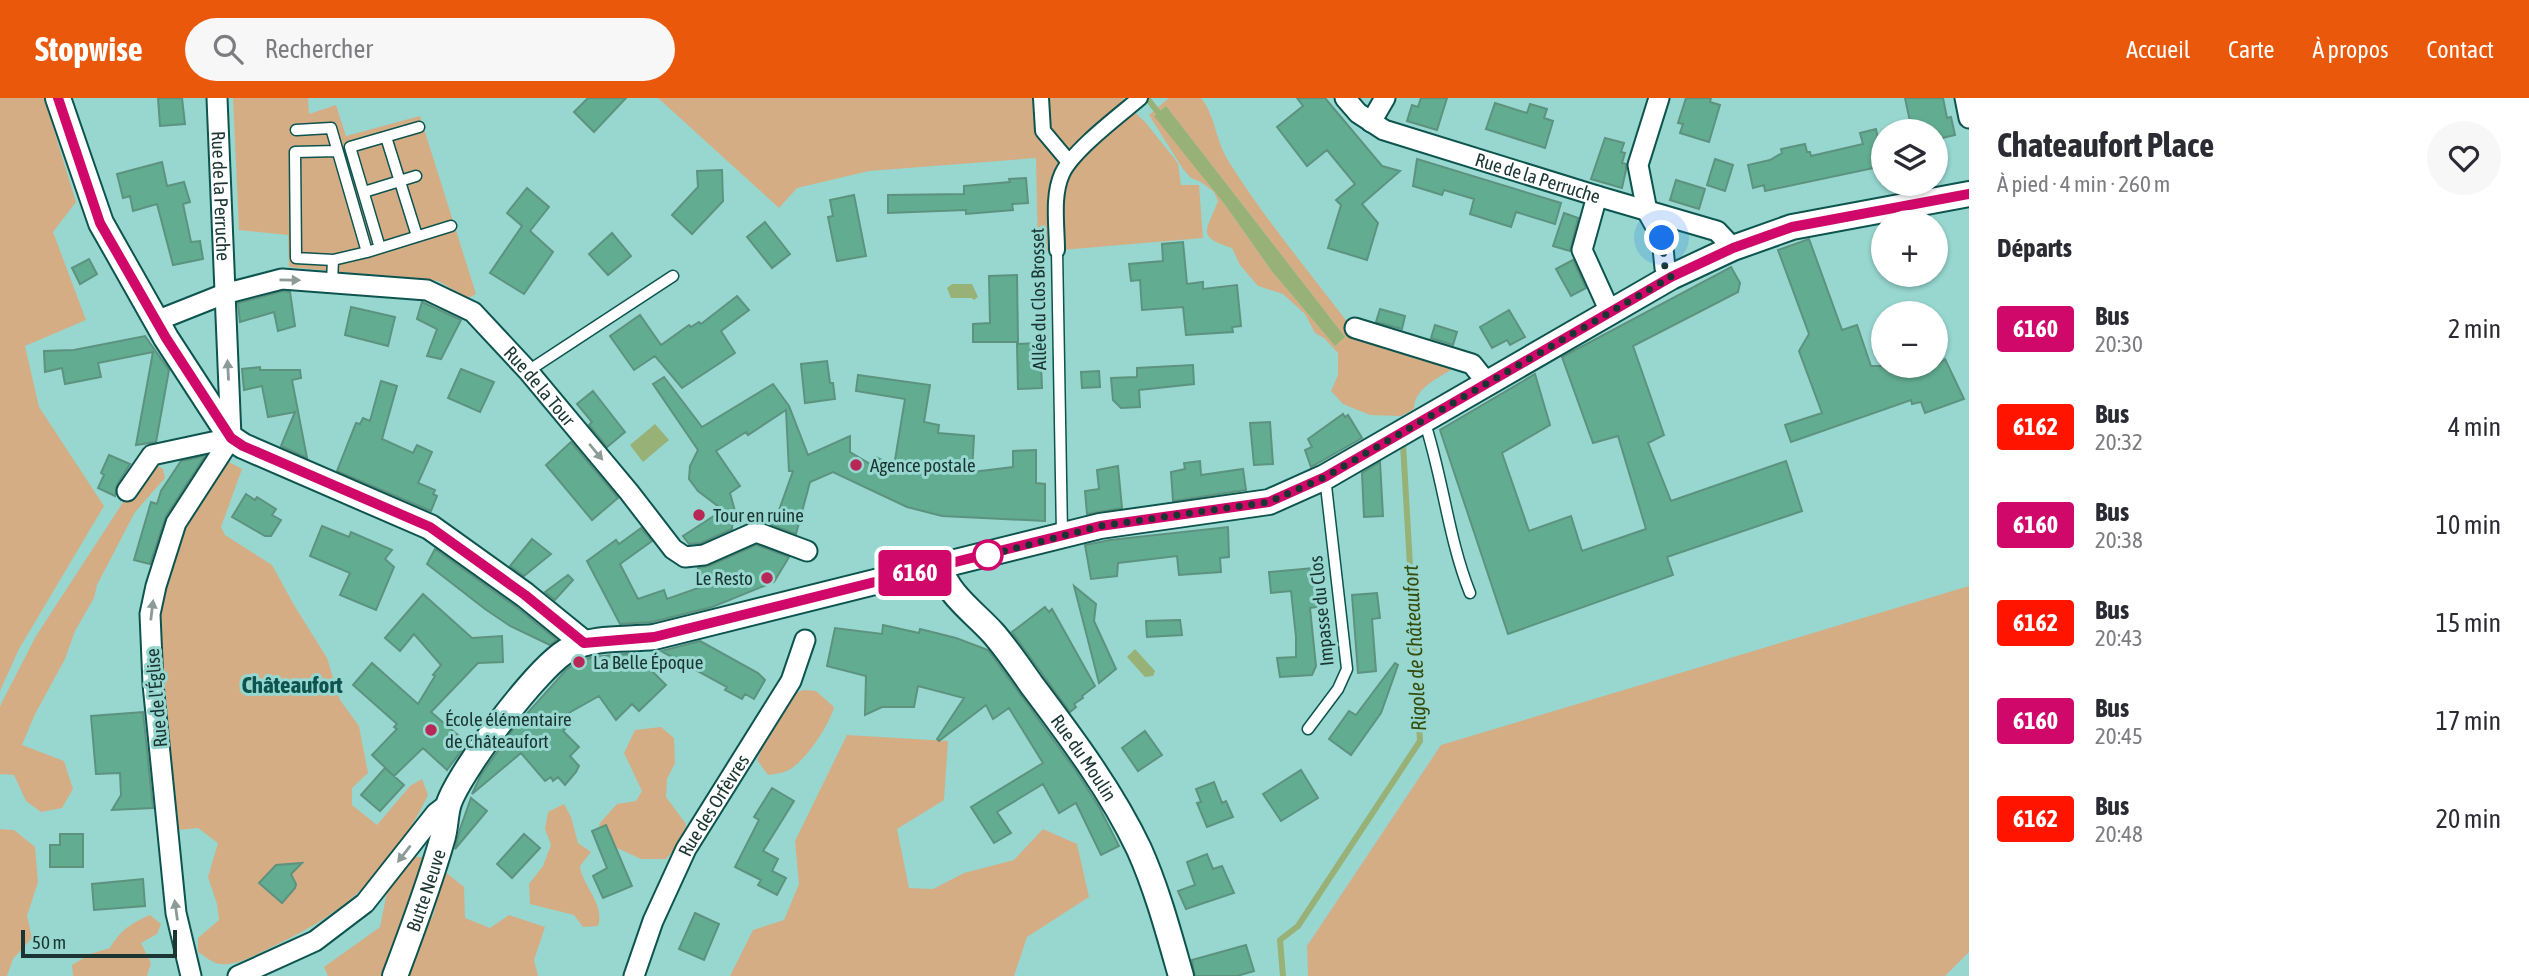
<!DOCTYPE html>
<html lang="fr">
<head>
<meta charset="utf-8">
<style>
  body { margin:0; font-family:"Asap Condensed",sans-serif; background:#f7f7f7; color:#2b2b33; height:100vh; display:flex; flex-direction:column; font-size:26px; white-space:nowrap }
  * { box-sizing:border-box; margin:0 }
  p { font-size:23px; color:#7c7c81 }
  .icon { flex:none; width:38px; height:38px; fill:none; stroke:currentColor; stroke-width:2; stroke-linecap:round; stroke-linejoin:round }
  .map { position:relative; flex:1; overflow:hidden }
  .details { display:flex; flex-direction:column; background:#fff; width:560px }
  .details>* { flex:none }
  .badge { padding:0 14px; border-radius:5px; font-size:24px; line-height:46px }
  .tools { position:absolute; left:1871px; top:21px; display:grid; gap:14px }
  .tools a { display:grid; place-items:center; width:77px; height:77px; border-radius:50%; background:#fff; box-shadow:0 2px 5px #0004; font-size:35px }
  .scale { position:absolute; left:21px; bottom:18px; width:156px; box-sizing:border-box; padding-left:7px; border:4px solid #1a3532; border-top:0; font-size:19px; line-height:24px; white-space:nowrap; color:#1a3532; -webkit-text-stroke:5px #97d7d0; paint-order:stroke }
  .you { position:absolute; width:35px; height:35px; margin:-18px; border:5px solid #fff; border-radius:50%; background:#1a73e8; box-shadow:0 0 0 10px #1a73e833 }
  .map>.badge { position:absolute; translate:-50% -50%; box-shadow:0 0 0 4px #fff }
  h2 { padding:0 28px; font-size:26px; line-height:63px }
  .round { display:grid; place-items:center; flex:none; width:74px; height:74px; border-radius:37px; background:#f7f7f7 }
  .summary { display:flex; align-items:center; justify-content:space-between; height:119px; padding:0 28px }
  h1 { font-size:33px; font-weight:700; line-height:52px }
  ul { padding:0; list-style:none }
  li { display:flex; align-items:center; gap:21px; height:98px; padding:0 28px }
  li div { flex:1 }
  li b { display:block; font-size:26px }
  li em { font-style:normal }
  li .badge { min-width:77px; font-weight:700; text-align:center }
  header { display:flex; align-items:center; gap:42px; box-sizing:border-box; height:98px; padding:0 35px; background:#ea580c; color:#fff }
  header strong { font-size:33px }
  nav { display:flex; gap:38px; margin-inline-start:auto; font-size:24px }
  .search { width:490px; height:63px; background:#f7f7f7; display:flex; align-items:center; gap:18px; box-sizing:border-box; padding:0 24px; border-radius:38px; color:#7c7c81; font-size:26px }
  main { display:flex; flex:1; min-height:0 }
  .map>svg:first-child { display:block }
  .green { fill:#d4ad85; fill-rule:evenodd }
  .water { fill:#97b176 }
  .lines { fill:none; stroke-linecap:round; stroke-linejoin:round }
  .stream { stroke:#97b176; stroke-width:6 }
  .building { fill:#62ad91; stroke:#5d927e; stroke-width:2 }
  .service-casing { stroke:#0d544f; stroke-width:13 }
  .pedestrian-casing { stroke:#0d544f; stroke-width:18 }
  .minor-casing { stroke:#0d544f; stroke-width:23 }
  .tertiary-casing { stroke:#0d544f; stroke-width:28 }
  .service { stroke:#fff; stroke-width:10 }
  .pedestrian { stroke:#fff; stroke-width:14 }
  .minor { stroke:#fff; stroke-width:19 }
  .tertiary { stroke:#fff; stroke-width:24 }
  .oneway { fill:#8c9a98 }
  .line-casing { stroke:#fff; stroke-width:16 }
  .line { stroke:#cf086a; stroke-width:10 }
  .walk { stroke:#1a3532; stroke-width:7; stroke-dasharray:0 12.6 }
  .poi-dot { fill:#b82856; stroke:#97d7d0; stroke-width:2.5 }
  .stop-dot { fill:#fff; stroke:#cf086a; stroke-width:3.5 }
  .labels { text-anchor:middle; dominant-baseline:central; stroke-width:6; stroke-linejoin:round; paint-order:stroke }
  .street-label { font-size:19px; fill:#1a3532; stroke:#97d7d0 }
  .poi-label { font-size:19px; fill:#1a3532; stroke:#97d7d0; text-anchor:start }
  .water-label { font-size:21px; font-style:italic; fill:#354c0a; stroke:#97d7d0 }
  .quarter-label { font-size:23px; font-weight:bold; fill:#0d534e; stroke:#97d7d0 }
</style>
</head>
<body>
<header>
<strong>Stopwise</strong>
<div class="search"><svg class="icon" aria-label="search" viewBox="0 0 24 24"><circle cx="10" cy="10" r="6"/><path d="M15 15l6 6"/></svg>Rechercher</div>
<nav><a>Accueil</a><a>Carte</a><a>À propos</a><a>Contact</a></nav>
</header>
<main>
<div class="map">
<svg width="1969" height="878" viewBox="0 0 1969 878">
  <rect width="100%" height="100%" fill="#97d7d0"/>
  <path class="green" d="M0,0h44l32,104 -23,30 33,88 -61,26 14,61 65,99 -85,143 -19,42z
    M233,0h75l1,16 27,-9 10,31 74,-20 56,178 -8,4 -30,-17 -149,-14 -1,-32 -49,-5z
    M658,0h465l4,7 18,17 29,36 4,6 3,21h18l4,53 -165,14 -2,-94 -167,13 -72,17 -18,20z
    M1169,0h32c15,19 14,42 28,64 39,62 88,119 132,178h9l78,23 3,7c-15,9 -37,19 -37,39l-13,7 -31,-1 -27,-11 -12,-13 7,-16v-22l-14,-15 -9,-5 -10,-19 -22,-20 -25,-8 -18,-21 -8,-17c-37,-11 -25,-18 -14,-47l-4,-9 -13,-10 -10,-4 -8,-9 -34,-54zM1166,8l179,231 -10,9 -64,-76 -45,-64 -72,-91z
    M227,363l15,8 -21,58 4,8 47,30 22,40 33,53 13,42 19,26 9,47 -16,15v17l25,20 33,-39 12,-7 6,16c-36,74 -77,115 -152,150 -16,7 -41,24 -60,18 -6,-2 -13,-8 -18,-11v-14l21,-18 -2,-16 -9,-27 10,-34 -20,-15 -21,2 -20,-210 20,-76 18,-40z
    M155,366l8,5 2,9 -30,34 -38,73 -3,13 -19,33 -10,28 -30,55 -13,31 42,16 9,28 -11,19 -21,4 -15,-11 -12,-26 -13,-1 -1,1v-68l2,-5 34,-66 108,-166z
    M1969,488v366l-24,24h-637l-1,-30 134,-201z
    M803,592l13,1 18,16c-5,19 -28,53 -45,63 -6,3 -14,4 -21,5l-11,-15 16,-36 19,-29z
    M661,629l13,11 1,25 -8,16 -1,18 20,27 -3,16 -17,19h-25l-37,-17 -5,-18 18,-20 19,-3 6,-10 -18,-38 11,-23z
    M847,637l101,6 -4,59 -47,29 12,59 24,1 31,-16 50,-13 29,-31 34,15 12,53 -62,40 -13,39h-284l23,-46 31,-10 15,-36 -4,-43z
    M564,706l7,13 7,26 13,9 -11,14c3,22 25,37 18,60l-15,1 -9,-12 -44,-11 -1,-20 14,-18 8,-21 -6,-16 3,-17z
    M0,731l14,1 21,17 3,35 -11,34 5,22 -19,21 -6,17h-7z
    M413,759h12l-41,119h-56l-4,-9 56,-40 7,-35z
    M444,773l20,16 1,31 25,10 19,-13 36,12 -11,33 4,16h-136l15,-37 16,-23z
    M150,817l11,9 -4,10 -16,9 10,20 -4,13h-74l-1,-11 18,-11 20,-6c10,-18 22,-25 40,-33z"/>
  <path class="water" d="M1166,8l179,231 -10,9 -64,-76 -45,-64 -72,-90z
    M952,186h20l6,13 -4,3 -2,-2h-21l-4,-10z
    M655,326l14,16 -26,22 -13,-17z
    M1135,551l20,22 -2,5 -8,1 -18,-20z"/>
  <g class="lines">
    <path class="stream" d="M1147,0l16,21
      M1283,878l-3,-36 18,-14 122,-185 -17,-297"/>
  </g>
  <path class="building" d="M158,0h24l3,26 -25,2z
    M588,0h38l-32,34 -20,-20z
    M1297,0h28l57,68 18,5 -38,33 16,19 -11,37 -39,-12 13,-43 -5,-5 19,-16 -28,-34 -20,16 -30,-39 26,-21z
    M1421,0h26l-10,32 -30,-9 5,-16 6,2z
    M1686,0h25l-1,4 10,3 -11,37 -29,-9 3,-9 -5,-1z
    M1905,0h38l4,20 4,-1 4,18 -17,4 -2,-8h-24z
    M1495,5l32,10 3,-9 17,5 -3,9 9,3 -8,27 -59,-19z
    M1876,31l7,37 -118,25 -1,-6 -11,3 -5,-23 22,-5 12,-7 -1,-4 24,-5 2,8h3l1,4 52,-12 -3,-11z
    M1605,40l19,5 -3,9 4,1 -3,10 4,1v6l-4,18 -31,-9z
    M1417,61l144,44 -6,21 -39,-12 -5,15 -41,-13 4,-15 -30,-9 -2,5 -29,-9z
    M1715,61l18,6 -8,26 -18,-6z
    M162,64l5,24 17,-4 6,20 -7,2 8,38 9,-1 3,18 -30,6 -16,-61 -24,7 -3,-15 -7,2 -6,-24z
    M722,72l1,31 -31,33 -20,-19 26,-28 -1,-16z
    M1026,80l2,25 -16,1 1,6 -47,4v-4l-78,3v-18l76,-1v-8l46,-4 -1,-3z
    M1676,82l29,9 -6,20 -29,-9z
    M527,90l22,19 -19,24 23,21 -29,42 -34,-21 32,-47 -15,-13z
    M854,97l12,61 -29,5 -9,-44 5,-1 -3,-16z
    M1564,115l14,5 -8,33 -17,-5z
    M765,124l25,32 -18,14 -25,-31z
    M612,135l19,23 -23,19 -19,-21z
    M1809,141l33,91 15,-5 14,41h65l9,-7 19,40 -39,14 -4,-11 -9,2 -1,-4 -120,42 -6,-17 37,-12 -23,-62 10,-17 -31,-84z
    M1183,144l4,42 16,-2v7l34,-4 4,41 -9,1 1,5 -47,3 -3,-28 -41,3 -2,-30 -9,1 -2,-17 34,-3 -1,-17z
    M89,161l8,15 -17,10 -8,-16z
    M1573,162l13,28 -15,8 -15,-27z
    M1731,169l9,16 -2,9 -105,54 31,89 -16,8 23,58 115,-40 16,50 -135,46 6,18 -165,59 -68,-204 95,-56 15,51 -48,28 27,78 42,-15 11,35 64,-22 -28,-93 -25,7 -31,-86z
    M1017,177l1,67h-45v-18l17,-1 -1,-47z
    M283,193l7,1 5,34 -17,5 -4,-19 -34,10 -2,-19z
    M737,198l12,14 -28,21 14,22 -53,35 -27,-32 -21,14 -24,-34 30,-21 21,30 28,-20 2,2 8,-5 2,2z
    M422,204l39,18 -20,39 -14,-3 10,-27 -20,-10z
    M351,209l44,10 -7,29 -43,-11z
    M1380,211l25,7 -3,13 -26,-7z
    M1509,212l16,27 -15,8 -3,-5 -15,8 -12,-21z
    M1435,227l22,7 -4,13 -22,-7z
    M145,238l24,34 -13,72 -20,3 17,-93 -55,11 3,14 -36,7 -3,-16 -17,4 -1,-21 30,-1z
    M1040,245l2,45 -24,1 -1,-45z
    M827,263l3,22h3l2,16 -30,4 -4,-39z
    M1193,267l1,19 -55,6 1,17 -19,1 -8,-8 -2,-22 26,-1v-9z
    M260,269v3h40l1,8 -9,2 15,78 -26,-12 14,-34 -27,5 -6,-31 -18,4 -2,-21z
    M461,271l33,13 -14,30 -32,-14z
    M1099,273l1,16 -18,1 -1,-16z
    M858,277l72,10 -6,37 15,3 -1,8 36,3 -2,36 41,-5v-16l23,-1v33l9,1v37l-103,-5 -35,-9 -74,-35 -23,10 -14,52 -27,-10 3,-13 6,2 15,-42h-4l-3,-61 -38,25 -2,-3 -30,19 24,35 -10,7 8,29 -5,-4 -1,11 -31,14 -12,1 -6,-8 40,-26 -25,-19 -9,-12 1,-13 8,-16 -45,-66 11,-7 38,50 71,-43 16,22 19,49 42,-19v16l22,13 4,-8 18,9 11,-67 -49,-8z
    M381,283l16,5 -15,53 31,14 4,-8 15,7 -14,31 17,7 -2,4 4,2 -6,15 -94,-40 19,-48 4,1 3,-6 7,3z
    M593,293l32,41 -18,15 -18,-22 3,-3 -15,-18z
    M1343,316l2,3 3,-2 14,23 -51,29 -6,-17 7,-3 -4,-8z
    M1270,324l3,42 -19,1 -4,-42z
    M571,344l47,56 -26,22 -46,-55z
    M109,357l21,9 -13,21 -2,11 -17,-8 6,-13 -3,-2z
    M205,358l-39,60 -16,48 -16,-4 17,-58 6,2 4,-13 20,-30z
    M1200,363l1,14 42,-6 3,21 -73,11 -2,-29 14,-3 -1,-6z
    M1380,364l3,54 -19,1 -2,-44z
    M1118,368l4,42 -35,6 -2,-23 14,-2 -2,-19z
    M246,396l9,6 2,-3 19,12 -4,6 9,5 -10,16h-6l-33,-19z
    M322,428l27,11 2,-5 41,18 -7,9 9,8 -18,43 -36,-15 10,-22 -40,-17z
    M1228,429l1,30 -9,1 1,14 -42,3 -2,-19 -59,7 -1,13 -26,3 -6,-34 25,-5z
    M641,430l11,13 -32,23 18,35 26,-9 3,9 37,-13 -6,-18 11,-2 47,-21 33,12 -15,25 -62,25 -60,15 -32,2 -33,-63 29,-21 3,4z
    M532,441l19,15 -27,22 -14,-10z
    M435,451l81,58 41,33 -7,5 -40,-19 -25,-17 -58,-45z
    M1313,470l4,39 -7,1 6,58 -4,9 -32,2 -3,-19 19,-1v-20l-5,-46 -20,2 -2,-21z
    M568,477l5,5 -18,20 -10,-8z
    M1074,488l22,18 -2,17 22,48 -17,14z
    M1377,495l3,25 -8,1 4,52 -18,2 -6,-78z
    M423,496l49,44 30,-2 1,26 -25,1 -47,49 36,31 -20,27 -24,-22 -29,28 -22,-21 25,-26 -3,-2 3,-3 -44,-39 19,-22 46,41 17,-28 -2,-1 8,-10 -27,-31 -14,17 -15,-13z
    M1045,509l4,5 3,-3 43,77 -13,10 1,2 -9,6 2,3 -6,5 -58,-80z
    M1180,522l2,15 -35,2 -1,-16z
    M883,527l36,8 1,-4 36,9 32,12 88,121 23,36 20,39 -18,9 -25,-52 -17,10 -16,-29 -46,28 14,21 -17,10 -23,-36 72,-44 -34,-55 -16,11 -7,-14 -47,36 -2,-2 27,-41 -46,-12 -4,21h-32l-17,8 1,-39 -39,-10 8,-38 47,6z
    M700,543l58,32 7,7 -11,19 -9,-5 -3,5 -17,-9 2,-3 -66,-36z
    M634,555l32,32 -27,26 -7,-7 -16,16 -17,-24 -32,18 6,7 -10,10 16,16 -9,9 9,10 -3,6 -11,13 -7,-8 -5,4 -2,-4 -6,4 -24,-28 -49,41 9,-19 33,-47 52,-58 11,-8 16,-5z
    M1395,565l3,2 -17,48 -30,42 -22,-16 20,-28 7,4z
    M143,614l10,96 -41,2 9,-15 -1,-22 -24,1 -5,-58z
    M1145,633l17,24 -24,16 -16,-23z
    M385,670l19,17 -24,26 -19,-16z
    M1301,672l17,28 -37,23 -18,-27z
    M1214,684l8,21 4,-2 7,16 -26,10 -10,-24 4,-1 -5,-13z
    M772,690l22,13 -31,50 15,8 -6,12 14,7 -9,17 -19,-10 3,-5 -26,-13 24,-47 -5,-3z
    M471,700l16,13 -32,38 5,-20z
    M606,727l26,61 -29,12 -10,-22 14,-8 -15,-37z
    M60,736h23v33h-33v-22h10z
    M524,736l16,14 -28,30 -15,-14z
    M1207,756l6,15 9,-3 12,27 -48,16 -8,-18 17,-6 -8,-23z
    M302,765l-11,11 5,10 -1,4 -13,15 -23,-20 17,-18z
    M143,781l2,27 -51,4 -2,-26z
    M695,815l24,11 -15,36 -25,-11z
    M1246,847l8,26 -17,5h-42l-3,-16z"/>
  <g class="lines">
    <g class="service-casing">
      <path id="service" d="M296,32l35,-2 36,124
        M386,39l31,99
        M364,94l52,-16
        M380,150l-30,-101 69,-20
        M1057,152l5,284
        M333,162l-37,-2 -1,-106 42,-1
        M332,184l1,-22 34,-8 84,-26
        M528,273l145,-95
        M1424,322c19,57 24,118 46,173
        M1308,631l30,-40 9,-20 -22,-192"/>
    </g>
    <g class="pedestrian-casing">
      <path id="pedestrian" d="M1041,0l2,33 26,31
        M1057,152c0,-24 -5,-54 5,-76 10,-23 58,-59 78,-76"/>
    </g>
    <g class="minor-casing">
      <g id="minor">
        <path id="s1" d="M217,0l14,339"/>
        <path id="s2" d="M1345,0l13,15 26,17 213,66 120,35 16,17"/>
        <path d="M1659,0l-21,67 9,46 15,27 3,30 6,9"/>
        <path d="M1965,0l4,20"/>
        <path d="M1371,24l14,-24"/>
        <path d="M1597,98l-15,54 29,64"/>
        <path id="s3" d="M156,223l68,-27 58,-15 145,11 46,22 55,59 101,121 44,57 12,8 19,-2 52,-23 51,19"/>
        <path d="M1355,230l117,36 16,20"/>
        <path d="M127,393l25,-36 79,-17"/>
        <path d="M191,878l-15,-63 -23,-229 -3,-70 6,-28 20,-63 55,-85"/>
        <path d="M238,878l77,-35 50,-38 71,-90 13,-10"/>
        <path id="s4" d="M634,878l19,-55 33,-72 105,-168 14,-41"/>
      </g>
    </g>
    <g class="tertiary-casing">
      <g id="tertiary">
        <path d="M58,0l43,125 65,115 65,100 12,8 187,81 95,68 59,48"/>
        <path id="s5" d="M940,469c8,28 34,45 53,66 14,16 26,34 38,51 39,52 80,106 108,165 18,40 30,85 42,127"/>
        <path id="s6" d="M395,878c17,-45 34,-90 47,-136 4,-12 3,-25 7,-37 11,-32 91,-140 121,-154 25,-13 56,-9 84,-12l446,-111 169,-24 56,-25 346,-200 62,-29 59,-21 177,-33"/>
      </g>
    </g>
    <use href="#service" class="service"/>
    <use href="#pedestrian" class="pedestrian"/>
    <use href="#minor" class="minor"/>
    <use href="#tertiary" class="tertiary"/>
  </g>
  <defs><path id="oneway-solid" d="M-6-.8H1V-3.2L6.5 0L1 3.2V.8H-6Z" transform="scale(1.75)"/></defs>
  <g class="oneway">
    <use href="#oneway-solid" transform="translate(290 182) rotate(1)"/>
    <use href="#oneway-solid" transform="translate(228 272) rotate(-93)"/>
    <use href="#oneway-solid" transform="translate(596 354) rotate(50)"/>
    <use href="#oneway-solid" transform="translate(152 512) rotate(-83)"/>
    <use href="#oneway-solid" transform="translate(404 756) rotate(128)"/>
    <use href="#oneway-solid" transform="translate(176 812) rotate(-98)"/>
  </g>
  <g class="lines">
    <g class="line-casing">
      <path id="line" d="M58,0l42,125 66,115 65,100 12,8 187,81 95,68 59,48 70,-6 446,-111 169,-24 56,-25 346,-200 62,-29 59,-21 177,-33"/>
    </g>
    <use href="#line" class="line"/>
    <path class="walk" d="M988,457l-10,3 122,-32 169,-24 56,-25 346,-200 -6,-9 -3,-30"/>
  </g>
  <g class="poi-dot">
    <circle cx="856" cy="367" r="7"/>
    <circle cx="699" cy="417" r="7"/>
    <circle cx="767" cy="480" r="7"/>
    <circle cx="579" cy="564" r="7"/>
    <circle cx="431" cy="632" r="7"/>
  </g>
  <circle class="stop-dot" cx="988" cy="457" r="14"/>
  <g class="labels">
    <g class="street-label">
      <text stroke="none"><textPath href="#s2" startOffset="212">Rue de la Perruche</textPath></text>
      <text stroke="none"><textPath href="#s1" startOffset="98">Rue de la Perruche</textPath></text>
      <text transform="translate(1038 201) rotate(-91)">Allée du Clos Brosset</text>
      <text stroke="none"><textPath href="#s3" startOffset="429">Rue de la Tour</textPath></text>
      <text transform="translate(1321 513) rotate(-96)">Impasse du Clos</text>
      <text transform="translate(156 600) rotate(-95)">Rue de l'Église</text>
      <text stroke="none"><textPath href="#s5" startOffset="240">Rue du Moulin</textPath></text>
      <text stroke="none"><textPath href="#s4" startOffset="189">Rue des Orfèvres</textPath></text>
      <text stroke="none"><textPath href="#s6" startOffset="91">Butte Neuve</textPath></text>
    </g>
    <g class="poi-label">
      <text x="870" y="367">Agence postale</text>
      <text x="713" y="417">Tour en ruine</text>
      <text x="753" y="480" text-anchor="end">Le Resto</text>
      <text x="593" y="564">La Belle Époque</text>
      <text x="445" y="621">École élémentaire<tspan x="445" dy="22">de Châteaufort</tspan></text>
    </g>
    <g class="water-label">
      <text transform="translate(1414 550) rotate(-93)">Rigole de Châteaufort</text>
    </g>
    <g class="quarter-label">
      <text x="292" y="587">Châteaufort</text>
    </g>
  </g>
</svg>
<div class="tools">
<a><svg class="icon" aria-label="layers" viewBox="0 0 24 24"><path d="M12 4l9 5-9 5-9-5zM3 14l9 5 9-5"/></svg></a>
<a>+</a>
<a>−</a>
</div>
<div class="scale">50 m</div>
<div class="you" style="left:1662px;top:140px"></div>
<b class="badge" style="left:915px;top:475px;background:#cf086a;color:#fff">6160</b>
</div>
<section class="details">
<div class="summary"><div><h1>Chateaufort Place</h1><p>À pied · 4 min · 260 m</p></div><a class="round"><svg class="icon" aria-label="heart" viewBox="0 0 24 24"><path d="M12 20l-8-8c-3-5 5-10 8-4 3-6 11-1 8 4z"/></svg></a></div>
<h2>Départs</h2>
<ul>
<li><span class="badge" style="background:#cf086a;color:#fff">6160</span><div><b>Bus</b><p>20:30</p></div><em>2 min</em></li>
<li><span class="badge" style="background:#ff1400;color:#fff">6162</span><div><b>Bus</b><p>20:32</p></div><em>4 min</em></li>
<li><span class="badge" style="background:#cf086a;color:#fff">6160</span><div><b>Bus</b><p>20:38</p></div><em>10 min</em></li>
<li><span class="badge" style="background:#ff1400;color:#fff">6162</span><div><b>Bus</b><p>20:43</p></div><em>15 min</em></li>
<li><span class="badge" style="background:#cf086a;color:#fff">6160</span><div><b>Bus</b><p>20:45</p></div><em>17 min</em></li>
<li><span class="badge" style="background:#ff1400;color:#fff">6162</span><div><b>Bus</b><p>20:48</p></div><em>20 min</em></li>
</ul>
</section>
</main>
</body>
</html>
